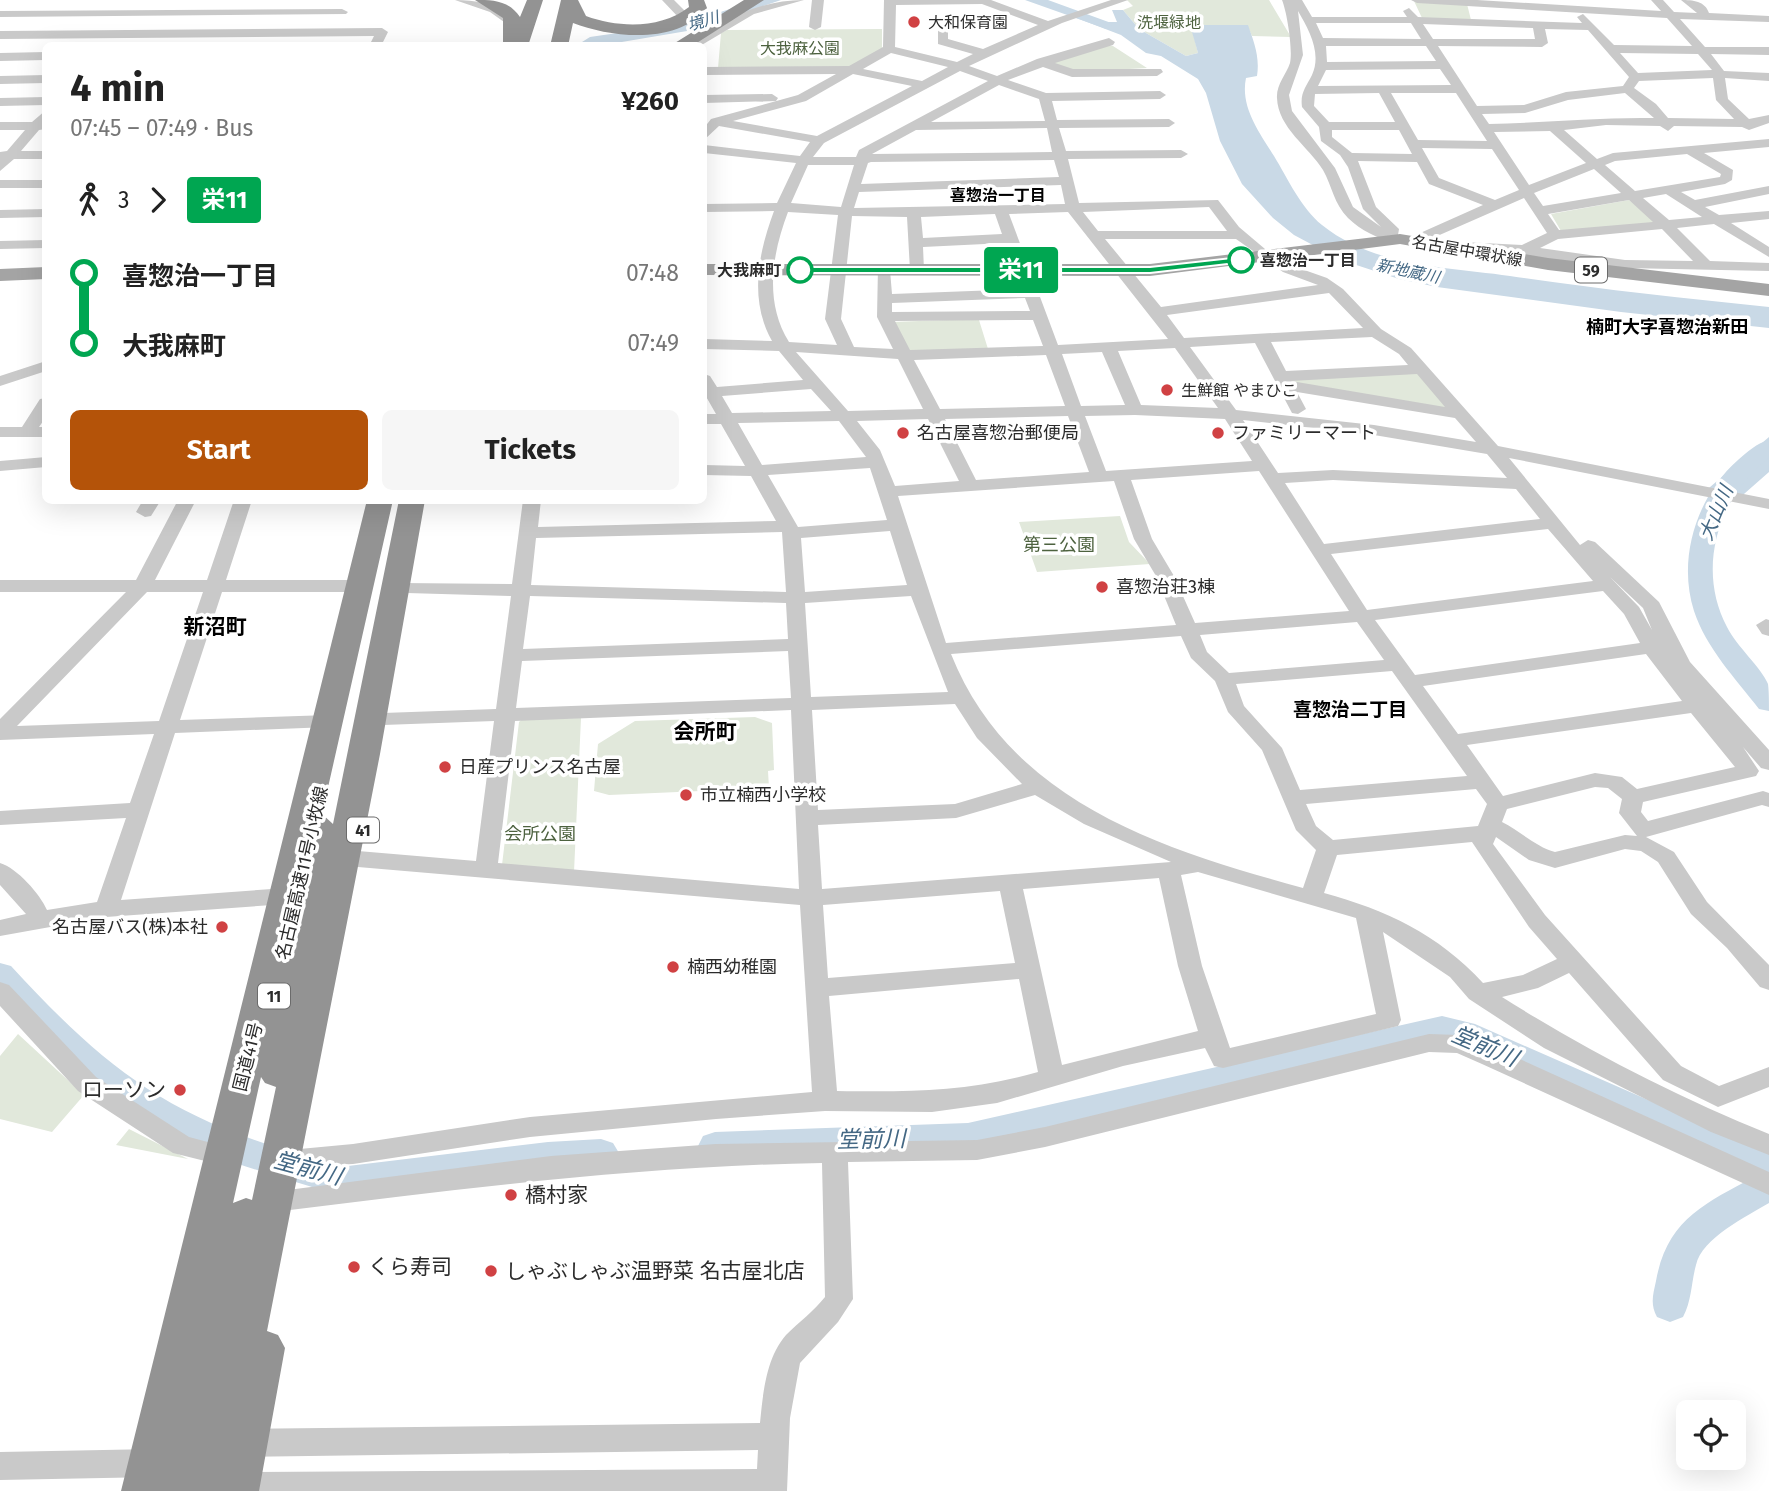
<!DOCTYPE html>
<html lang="en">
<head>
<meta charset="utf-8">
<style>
  body { margin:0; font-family:"Fira Sans","Noto Sans JP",sans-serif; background:#f6f6f6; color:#222; height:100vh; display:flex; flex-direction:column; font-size:26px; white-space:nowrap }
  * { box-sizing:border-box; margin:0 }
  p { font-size:23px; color:#767676 }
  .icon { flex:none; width:38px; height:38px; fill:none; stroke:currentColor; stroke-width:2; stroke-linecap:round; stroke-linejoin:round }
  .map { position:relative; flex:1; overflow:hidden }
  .drawer { position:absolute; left:42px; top:42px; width:665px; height:462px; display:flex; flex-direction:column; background:#fff; border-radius:10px; box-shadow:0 7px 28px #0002 }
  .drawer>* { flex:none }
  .badge { padding:0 14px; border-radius:5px; font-size:24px; line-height:46px }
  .fabs { position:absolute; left:1676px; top:1400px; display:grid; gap:14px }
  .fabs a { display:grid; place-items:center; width:70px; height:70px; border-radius:10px; background:#fff; box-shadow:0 7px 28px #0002; font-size:35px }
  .map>.badge { position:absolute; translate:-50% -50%; box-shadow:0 0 0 4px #fff }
  .legs { display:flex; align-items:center; gap:10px; height:77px; padding:0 28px; font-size:23px }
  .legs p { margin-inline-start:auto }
  .head { display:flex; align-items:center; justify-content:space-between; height:119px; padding:0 28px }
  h1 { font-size:38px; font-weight:700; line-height:52px }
  .primary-button { display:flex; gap:14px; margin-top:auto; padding:14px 28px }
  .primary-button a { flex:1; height:80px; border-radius:10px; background:#b45309; color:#fff; font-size:28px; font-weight:700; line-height:80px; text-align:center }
  .primary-button a+a { background:#f6f6f6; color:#222 }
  ul { padding:0 28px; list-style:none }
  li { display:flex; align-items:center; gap:24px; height:70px; font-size:26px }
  li i { display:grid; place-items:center; width:10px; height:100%; margin:0 9px; background:currentColor }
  li i::after { content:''; width:18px; height:18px; margin:-9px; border:5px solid; border-radius:50%; background:#fff }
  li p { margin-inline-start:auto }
  li:first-child i { background:linear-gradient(#0000 50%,currentColor 0) }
  li:last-child i { background:linear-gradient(currentColor 50%,#0000 0) }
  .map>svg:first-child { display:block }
  .green { fill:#e1e8db }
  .water { fill:#c9d9e6 }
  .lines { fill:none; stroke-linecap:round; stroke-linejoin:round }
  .river { fill:#c9d9e6; fill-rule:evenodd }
  .minor { fill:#c9c9c9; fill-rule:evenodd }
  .major { fill:#a4a4a4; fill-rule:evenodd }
  .highway { fill:#939393; fill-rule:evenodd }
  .line-1 { fill:#00a651; stroke:#fff; stroke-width:2 }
  .poi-dot { fill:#d04143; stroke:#fff; stroke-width:2.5 }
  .stop-1-dot { fill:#fff; stroke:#00a651; stroke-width:3.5 }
  .labels { text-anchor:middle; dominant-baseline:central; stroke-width:7; stroke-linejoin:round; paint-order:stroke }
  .far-water-label { font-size:16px; font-style:italic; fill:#446884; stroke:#fff }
  .far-poi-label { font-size:16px; fill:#2c2c2c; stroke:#fff; text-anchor:start }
  .far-park-label { font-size:16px; fill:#4d623f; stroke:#fff }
  .far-neighbourhood-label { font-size:16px; font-weight:bold; fill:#000; stroke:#fff }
  .far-street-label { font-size:16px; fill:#2c2c2c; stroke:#fff }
  .far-stop-label { font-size:16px; font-weight:bold; fill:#2c2c2c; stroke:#fff; text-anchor:start }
  .shield { fill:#fff; stroke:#6b6b6b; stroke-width:2 }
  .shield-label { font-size:16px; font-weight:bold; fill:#2c2c2c }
  .far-quarter-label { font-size:18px; font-weight:bold; fill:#000; stroke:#fff }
  .poi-label { font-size:18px; fill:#2c2c2c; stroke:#fff; text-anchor:start }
  .park-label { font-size:18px; fill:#4d623f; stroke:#fff }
  .street-label { font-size:18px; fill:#2c2c2c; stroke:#fff }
  .water-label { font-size:19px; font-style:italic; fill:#446884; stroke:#fff }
  .neighbourhood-label { font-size:19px; font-weight:bold; fill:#000; stroke:#fff }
  .quarter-label { font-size:21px; font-weight:bold; fill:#000; stroke:#fff }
  .near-poi-label { font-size:21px; fill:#2c2c2c; stroke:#fff; text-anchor:start }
  .near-water-label { font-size:23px; font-style:italic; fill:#446884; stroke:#fff }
</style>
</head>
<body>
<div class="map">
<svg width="1769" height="1491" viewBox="0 0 1769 1491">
  <rect width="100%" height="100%" fill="#fff"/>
  <path class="green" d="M1127,0h142l22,37 -39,-1 -5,-11h-56l7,28 -12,3 -47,-27 -16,-19 10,-4z
    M1414,1l53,3 4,16 -49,-2z
    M882,29v20l-35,19h-129l3,-35 6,-3z
    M1105,45l8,1 34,22 -72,4 -25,-10z
    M1629,200l28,23 -96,8 -10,-17z
    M974,319l5,1 9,29 -75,3 -6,-2 -15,-28z
    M1416,372l36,37 -161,-27 2,-3z
    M1120,516l9,26 21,22 -113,8 -18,-50z
    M755,717l17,6 2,47 -6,1 1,17 -160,7 -15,-4 4,-47 37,-23z
    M581,718l-7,154 -72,-7 17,-143 3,-3z
    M18,1034l66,61 -32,37 -52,-13v-63z
    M129,1129l59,30 -72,-14z"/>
  <path class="water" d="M1112,10h11l16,19 47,27 12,-3 -8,-28h58c6,17 12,32 9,51l-11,2c-6,29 13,54 28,78 14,23 27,52 48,69 52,42 126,42 188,51 86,13 172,22 259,31v21l-148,-16 -184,-25 -38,-8 -58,-19 -47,-25 -21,-17 -31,-34 -22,-43 -14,-48 -8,-14 -37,-23 -15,-3 -25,-18 -47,-18 7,-3 24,8h12z
    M1769,437v35l-33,29 -33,-8z"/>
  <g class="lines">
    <path class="river" d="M758,0h23l-88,30 -95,16h-13l-3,-4 8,-5 96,-14z
      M1025,0h23l66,24 -8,5 -5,-2z
      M1769,440v18c-51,38 -73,111 -42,169 10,20 34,40 41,57 1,7 1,20 1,27l-10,-2c-23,-30 -53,-61 -65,-98 -17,-53 3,-115 44,-151 9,-8 19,-17 31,-20z
      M0,963l11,3c85,92 144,143 265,181 24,7 47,16 72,19l200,-24 53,-3 12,4 6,10 -6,10 -12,4 -53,3 -200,24 -21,-2c-52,-17 -107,-31 -156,-55 -67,-34 -121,-86 -171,-142z
      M1442,1016l33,8 294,129v50c-22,13 -67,35 -73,62 -5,18 -4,35 -13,52l-13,5 -13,-5c-7,-13 -4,-22 -1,-36 11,-61 48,-77 98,-104l-312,-137 -474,111 -253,9 -12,-4 -5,-10 5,-10 12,-4 253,-9z"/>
    <path class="minor" d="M455,0c22,0 43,4 59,20l-10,2 -14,-10z
      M662,0h12l14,14 32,10c27,-15 53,-24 84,-24l-50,14 -54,32h-15l27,-17 -32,-10z
      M812,0h12l-3,27 -6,3 -6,-3z
      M884,0h107l57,21 63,-21h17l-66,23 -93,43 28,10 40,-17 72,-21 6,4 -2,3 -58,18 18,6h88l2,3 -6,4 -85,1 -29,-10 -35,13 38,13 114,-2 6,4 -6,4 -108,2 5,19 112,-1 6,4 -6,4 -110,1 7,23 115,-1 7,4 -7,4 -113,1 11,44 139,-3 21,27 26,22 28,17 34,12 16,11 38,40 30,19 87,98 271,53v10l-260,-51 71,87 8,-5 7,2 64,60 31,60 79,88v20l-8,-2 -18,-21 16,24 -3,5 -113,26 -2,10 7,9 115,-30 6,2v14l-7,-2 -116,32 28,15 33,50 62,63v25l-9,-3 -33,-39 -36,-34 -33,-52 -17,-11 -16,-2 -70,19 -26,-8 -33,-23 -3,7 52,71 136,151 38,20 50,-19v20l-51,20 -55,-27 -94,-107 -31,15 -36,9c84,53 175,100 267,137v21l-58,-23 -167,-84 -75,-49 -19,-22 -67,-45 18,88 -3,6 -175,42 -9,-2 -9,-18 -82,18 -126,37 -65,9 -107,-1 -109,8 -186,18 -177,27 -55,3 -9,-3 -4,-7 4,-7 64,-6 177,-27 282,-25 -12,-187 -442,-38 -8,-3 -3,-5 3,-5 8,-3 118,10 18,-140 -111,4 -10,-6 10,-6 113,-4 15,-113 -104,-3 -9,-6 2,-4 112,1 11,-84h18l-3,27 238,-6 -25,-45 -47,-1v-10l41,1 -24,-42h-17v-10h12l-12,-21v-19l6,2 7,11 86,-7 -24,-29 -75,-2v-10l68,2c-23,-41 -14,-87 2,-130l-70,1v-8l73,-1 19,-40 -92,-10v-8l96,11 10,-14 -91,-16 -15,14v-12l7,-9 87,-24 38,-21 -132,1v-8l145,-1 34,-19zM982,4l56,21 -55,24 -35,-10v-13l-10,-2v20l35,10 -16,8 -62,-15 1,-42zM891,53l57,14 -26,14 -59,-12zM960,71l28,10 -129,69 -3,7h-43l11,-14zM853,74l59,12 -95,50 -84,-15 73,-20zM999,85l40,14 6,22 -114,1zM1047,128l5,24 -180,2 44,-24zM1054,160l5,17 -198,7 7,-21 3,-1zM808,165h46l-13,42 -50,-4zM1061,185l4,19 -211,4 5,-16zM1209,207l18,24h-129l-15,-19zM788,212l50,3 -13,104 12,26 -48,-3c-25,-40 -17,-88 -1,-130zM1068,212l100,127 -110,6 -49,-131zM995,214l7,20 -79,4 -2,-21zM852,216l55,1 3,53 7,4 7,-4 -1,-23 82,-4 17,46 -130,5 -2,-24 -7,-4 -5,1 -1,50 16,32 -39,-2 -13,-28zM1105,239h131l47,33 35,13 -157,22zM1329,293l34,35 -179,10 -17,-23zM1025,298l5,13 -138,1v-9zM1033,320l10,26 -133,4 -15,-29zM1372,337l27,17 9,11 -122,6 -15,-29zM1255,343l37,70 6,1 8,-5 -9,-17 158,26 21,24 -102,-17 -138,-15 -46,-63zM1175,348l43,60 -77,-3 -23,-54zM796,352l102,7 25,50 -75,2zM1102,352l23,53 -44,1 -19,-52zM1046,355l19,51 -125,3 -26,-49zM1417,374l28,33 -154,-26zM811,389l20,22 -99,2 -10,-17zM1135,415l90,4 27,42 -146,10 -21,-55zM1068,416l21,56 -113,8 -31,-61zM928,419l31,62 -64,5 -15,-36 -23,-29zM1243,420l131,15 113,19 20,24 -174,-8 -55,3zM839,421l27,36 -104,8 -24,-42zM870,468l17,52 -89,7 -30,-52zM1259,471l90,140 -154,12 -21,-47 -22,-37 -21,-59zM1333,480l183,9 24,30 -216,25 -39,-61zM1114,481l20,58 22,37 20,49 -230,18 -48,-147zM1548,529l45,52 -226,29 -36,-56zM890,531l17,54 -102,7 -4,-54zM782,532l4,60 -255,-7 5,-47zM1610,577l33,31 9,22 -13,-23zM1603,591l21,23 16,29 -225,32 -40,-55zM530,596l256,7 2,36 -265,10zM911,596l37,96 -137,5 -6,-94zM1357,622l27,38 -155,13 -22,-21 -7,-17zM1181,636l10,22 24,23 13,31 34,38 34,80 20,20 -13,38c-142,-39 -293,-86 -352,-234zM788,651l3,47 -275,10 6,-47zM1646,654l36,47 -224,33 -35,-48zM1392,671l75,105 -167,14 -18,-42 -38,-42 -8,-22zM955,704l22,34 45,46 -67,20 -137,6 -6,-100zM791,710l8,179 -301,-26 17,-142zM1691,713l44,54 -98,22 -15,-12 -27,-4 -92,23 -36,-51zM1595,787l13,1 14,11 -3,14 18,23 -12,-1 -70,17c-19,-5 -35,-21 -53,-30l5,-13zM1476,789l11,15 -9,22 -145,14 -17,-14 -10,-22zM1035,795l49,29 87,38 -349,27 -4,-64 138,-7zM1472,842l57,85 28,32 -34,16 -40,8c-45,-49 -97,-73 -159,-90l13,-38zM1198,872l158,46 20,96 -146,34 -28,-82 -21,-91zM1159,878l19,88 20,65 -136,34 -39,-176zM1000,891l15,72 -187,15 -5,-73zM1019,979l19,93c-71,20 -128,20 -201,19l-8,-95z
      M1282,0h20l10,17h95l-4,-6 6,-3 9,9 164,6 -5,-6 6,-3 31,31 78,1 -25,-28 -250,-15 -6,-3h66l184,11 -10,-11h12l11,12 23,1 -16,-13c12,0 24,1 28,13l60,3v6l-89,-3 25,28h64v8l-58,-1 13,17 45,2v8l-44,-3 3,21 21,20 20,-4v8l-20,7 -7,-3 -68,-1 -6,5 -8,-5 -54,-1 -42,5 33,29 16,-6 156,-14v8l-65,6 29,17 -1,10 -7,4 -44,8 14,8 74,-14v8l-64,13 14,8 50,-4v8l-38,4 38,24v10l-55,-33 -37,4 33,33 59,2v8l-144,-3 -167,-19 -2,-3 7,-4 59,3 25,-12 -23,-35 -105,46h-10v-6l74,-33 -54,-21 -12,-22 -59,-1 18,46 23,22 -1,6 4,4 -7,4c-16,-4 -35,-13 -47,-25 -14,-14 -16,-32 -25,-48 -14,-23 -45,-42 -46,-72 -1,-13 9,-23 13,-35 3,-13 -3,-51 -8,-63zM1298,11c11,19 24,42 14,64 -6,12 -12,18 -10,32l17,20 2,14 19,14 8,12 15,42 18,18 -28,-20 -18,-39 -43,-57 -3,-16 14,-40zM1316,23h95l10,16 -98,-1zM1423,24l110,4 2,11h-102zM1545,29l43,1 41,47 -6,9 -57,6 -42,13 -47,1 -39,-60 104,1 6,-4zM1326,46h100l10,15 -109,1zM1620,53l78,1 14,16 -74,3zM1440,69l11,16 -133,1 8,-16zM1713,78l3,22 18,19 -66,-1 -12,-14 -22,-16 5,-7zM1379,93l16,29h-66l-15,-16 1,-12zM1391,93h65l31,48 -69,-1zM1625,93l29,25c-55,-1 -110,5 -165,6l-7,-10 43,-1 43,-13zM1332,130h67l13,24 -60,-1 -20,-16zM1550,131l36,32 -57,22 -35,-53zM1422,148l70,1 27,41 -24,10 -56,-22zM1687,154l34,20 -1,3 -85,14 -30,-26 10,-4zM1594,169l27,24 -78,13 -9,-13zM1666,194l36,23 -33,3 -26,-22zM1629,200l24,22 -94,8 -11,-16zM1662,229l31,32 -68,-1 -85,-12 18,-9z
      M342,9l6,3 -2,2 -346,3v-6z
      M382,28l6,4 -7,14h-12l5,-10 -374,3v-8z
      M46,52v8l-46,1v-8z
      M46,75v8l-46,1v-8z
      M772,94l6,4 -2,3 -72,2v-8z
      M46,97v8l-46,1v-8z
      M46,110v19l-7,1 -18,21h25v8h-32l-14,12v-19l7,-1 18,-21h-25v-8h32z
      M0,180h46v8h-46z
      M46,209v8l-46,1v-8z
      M46,240v8l-46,1v-8z
      M46,361v10l-46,15v-10z
      M46,398v19l-7,10h7v10h-46v-10h22l18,-28z
      M46,457v10l-46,4v-10z
      M143,500h18l-10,16 -6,1 -9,-5z
      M178,500h18l-41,80h52l27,-80h18l-26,80h134l9,6 -9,6h-138l-42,128 149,-5 10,6 -10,6 -154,6 -54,167 165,-12 8,2 3,6 -3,6 -8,2 -180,13 -106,19v-16l26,-6 -26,-29v-22c17,5 40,31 47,47l50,-8 29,-84 -126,7v-14l130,-8 24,-69 -154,6v-21l126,-127h-126v-12h136zM147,592h56l-44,129 -142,5z
      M1766,619l3,1v16l-7,-2 -6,-9z
      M0,982l9,3 87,92 93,60 45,12 4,7 -4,7 -9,3 -52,-13 -95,-62 -78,-85z
      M1429,1034l30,1 41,15 269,122v23l-287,-131 -25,-11 -28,-1 -384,95 -68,13 -129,2 5,137 -15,23 -38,41 -10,55 -3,73h-567l-2,-5 4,-10 11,-4 524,-3 1,-19 -517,7 -11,-4 -4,-10 4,-10 11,-4 519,-6c3,-30 6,-65 26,-88 13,-13 28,-24 39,-38l-3,-134c-179,3 -355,25 -532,47l-10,-3 -3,-8 3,-8 271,-35 165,-12 261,-4 68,-13z
      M155,1449l11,4 4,10 -4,10 -11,4 -155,3v-28z"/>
    <path class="major" d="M1400,234l148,24 221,26v12l-221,-26 -148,-26 -250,32 -446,-1v-11h446z
      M46,267v12l-46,2v-12z"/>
    <path class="highway" d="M475,0c18,0 33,0 45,17l7,-17h16l-15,46h-25v-28z
      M561,0h17l8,16c33,12 75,13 103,-9l-1,-7h16l3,8c-29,37 -95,30 -134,15l-5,23h-18z
      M744,0h20l-72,46h-22z
      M367,500h26l-71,314 11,10 66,-324h26l-45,254 -113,577 11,4 7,13 -26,143h-138zM261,1077l4,6 11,4 -24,113 -6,-2 -13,5z"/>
  </g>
  <path class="line-1" d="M1241,257l4,5 -95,11h-350l-5,-3 5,-3h350z"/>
  <g class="poi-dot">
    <circle cx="914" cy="22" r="7"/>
    <circle cx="1167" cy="390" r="7"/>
    <circle cx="903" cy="433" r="7"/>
    <circle cx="1218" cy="433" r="7"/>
    <circle cx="1102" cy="587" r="7"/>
    <circle cx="445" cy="767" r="7"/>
    <circle cx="686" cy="795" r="7"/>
    <circle cx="222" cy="927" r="7"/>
    <circle cx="673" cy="967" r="7"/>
    <circle cx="180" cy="1090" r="7"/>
    <circle cx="511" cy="1195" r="7"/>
    <circle cx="354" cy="1267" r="7"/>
    <circle cx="491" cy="1271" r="7"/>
  </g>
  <g class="stop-1-dot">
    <circle cx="1241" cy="260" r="12"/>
    <circle cx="800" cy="270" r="12"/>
  </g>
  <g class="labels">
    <g class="far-water-label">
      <text transform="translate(703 21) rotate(-16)">境川</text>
      <text transform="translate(1408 271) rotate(12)">新地蔵川</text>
    </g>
    <g class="far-poi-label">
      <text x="928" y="22">大和保育園</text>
      <text x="1181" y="390">生鮮館 やまひこ</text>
    </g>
    <g class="far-park-label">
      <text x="1169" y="22">洗堰緑地</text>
      <text x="800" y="48">大我麻公園</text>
    </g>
    <g class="far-neighbourhood-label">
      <text x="998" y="195">喜惣治一丁目</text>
    </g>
    <g class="far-street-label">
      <text transform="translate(1467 251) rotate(10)">名古屋中環状線</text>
    </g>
    <g class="far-stop-label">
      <text x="1260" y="260">喜惣治一丁目</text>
      <text x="781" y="270" text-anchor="end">大我麻町</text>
    </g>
    <g class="shield">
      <rect x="1575" y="257.5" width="32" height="25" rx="5"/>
      <rect x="347" y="817.5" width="32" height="25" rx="5"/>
      <rect x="258" y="983.5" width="32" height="25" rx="5"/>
    </g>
    <g class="shield-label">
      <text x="1591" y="270">59</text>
      <text x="363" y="830">41</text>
      <text x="274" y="996">11</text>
    </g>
    <g class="far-quarter-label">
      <text x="1667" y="327">楠町大字喜惣治新田</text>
    </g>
    <g class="poi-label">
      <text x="917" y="433">名古屋喜惣治郵便局</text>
      <text x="1232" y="433">ファミリーマート</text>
      <text x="1116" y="587">喜惣治荘3棟</text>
      <text x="459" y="767">日産プリンス名古屋</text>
      <text x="700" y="795">市立楠西小学校</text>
      <text x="208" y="927" text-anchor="end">名古屋バス(株)本社</text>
      <text x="687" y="967">楠西幼稚園</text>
    </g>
    <g class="park-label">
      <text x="1059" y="545">第三公園</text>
      <text x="540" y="834">会所公園</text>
    </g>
    <g class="street-label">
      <text transform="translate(302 873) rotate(-77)">名古屋高速11号小牧線</text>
      <text transform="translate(248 1057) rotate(-76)">国道41号</text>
    </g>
    <g class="water-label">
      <text transform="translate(1716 513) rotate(-67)">大山川</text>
    </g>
    <g class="neighbourhood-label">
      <text x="1350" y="709">喜惣治二丁目</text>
    </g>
    <g class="quarter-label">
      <text x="215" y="627">新沼町</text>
      <text x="705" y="732">会所町</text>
    </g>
    <g class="near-poi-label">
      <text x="166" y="1090" text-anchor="end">ローソン</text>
      <text x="525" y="1195">橋村家</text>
      <text x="368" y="1267">くら寿司</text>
      <text x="505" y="1271">しゃぶしゃぶ温野菜 名古屋北店</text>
    </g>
    <g class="near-water-label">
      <text transform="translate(1485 1046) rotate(23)">堂前川</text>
      <text transform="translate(871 1139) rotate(-1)">堂前川</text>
      <text transform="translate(308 1168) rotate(15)">堂前川</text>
    </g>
  </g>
</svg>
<div class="fabs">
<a><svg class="icon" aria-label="locate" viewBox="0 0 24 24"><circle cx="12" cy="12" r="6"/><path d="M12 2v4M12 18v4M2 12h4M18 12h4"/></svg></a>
</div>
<b class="badge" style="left:1021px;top:270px;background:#00a651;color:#fff">栄11</b>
<section class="drawer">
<div class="head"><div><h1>4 min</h1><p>07:45 – 07:49 · Bus</p></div><b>¥260</b></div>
<div class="legs"><svg class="icon" aria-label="walk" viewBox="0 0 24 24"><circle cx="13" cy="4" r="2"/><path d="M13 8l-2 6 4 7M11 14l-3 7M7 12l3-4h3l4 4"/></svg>3<svg class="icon" aria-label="forward" viewBox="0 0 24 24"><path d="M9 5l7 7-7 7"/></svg><b class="badge" style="background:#00a651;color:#fff">栄11</b></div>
<ul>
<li><i style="color:#00a651"></i><b>喜惣治一丁目</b><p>07:48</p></li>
<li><i style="color:#00a651"></i><b>大我麻町</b><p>07:49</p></li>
</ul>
<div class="primary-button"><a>Start</a><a>Tickets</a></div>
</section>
</div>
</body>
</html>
